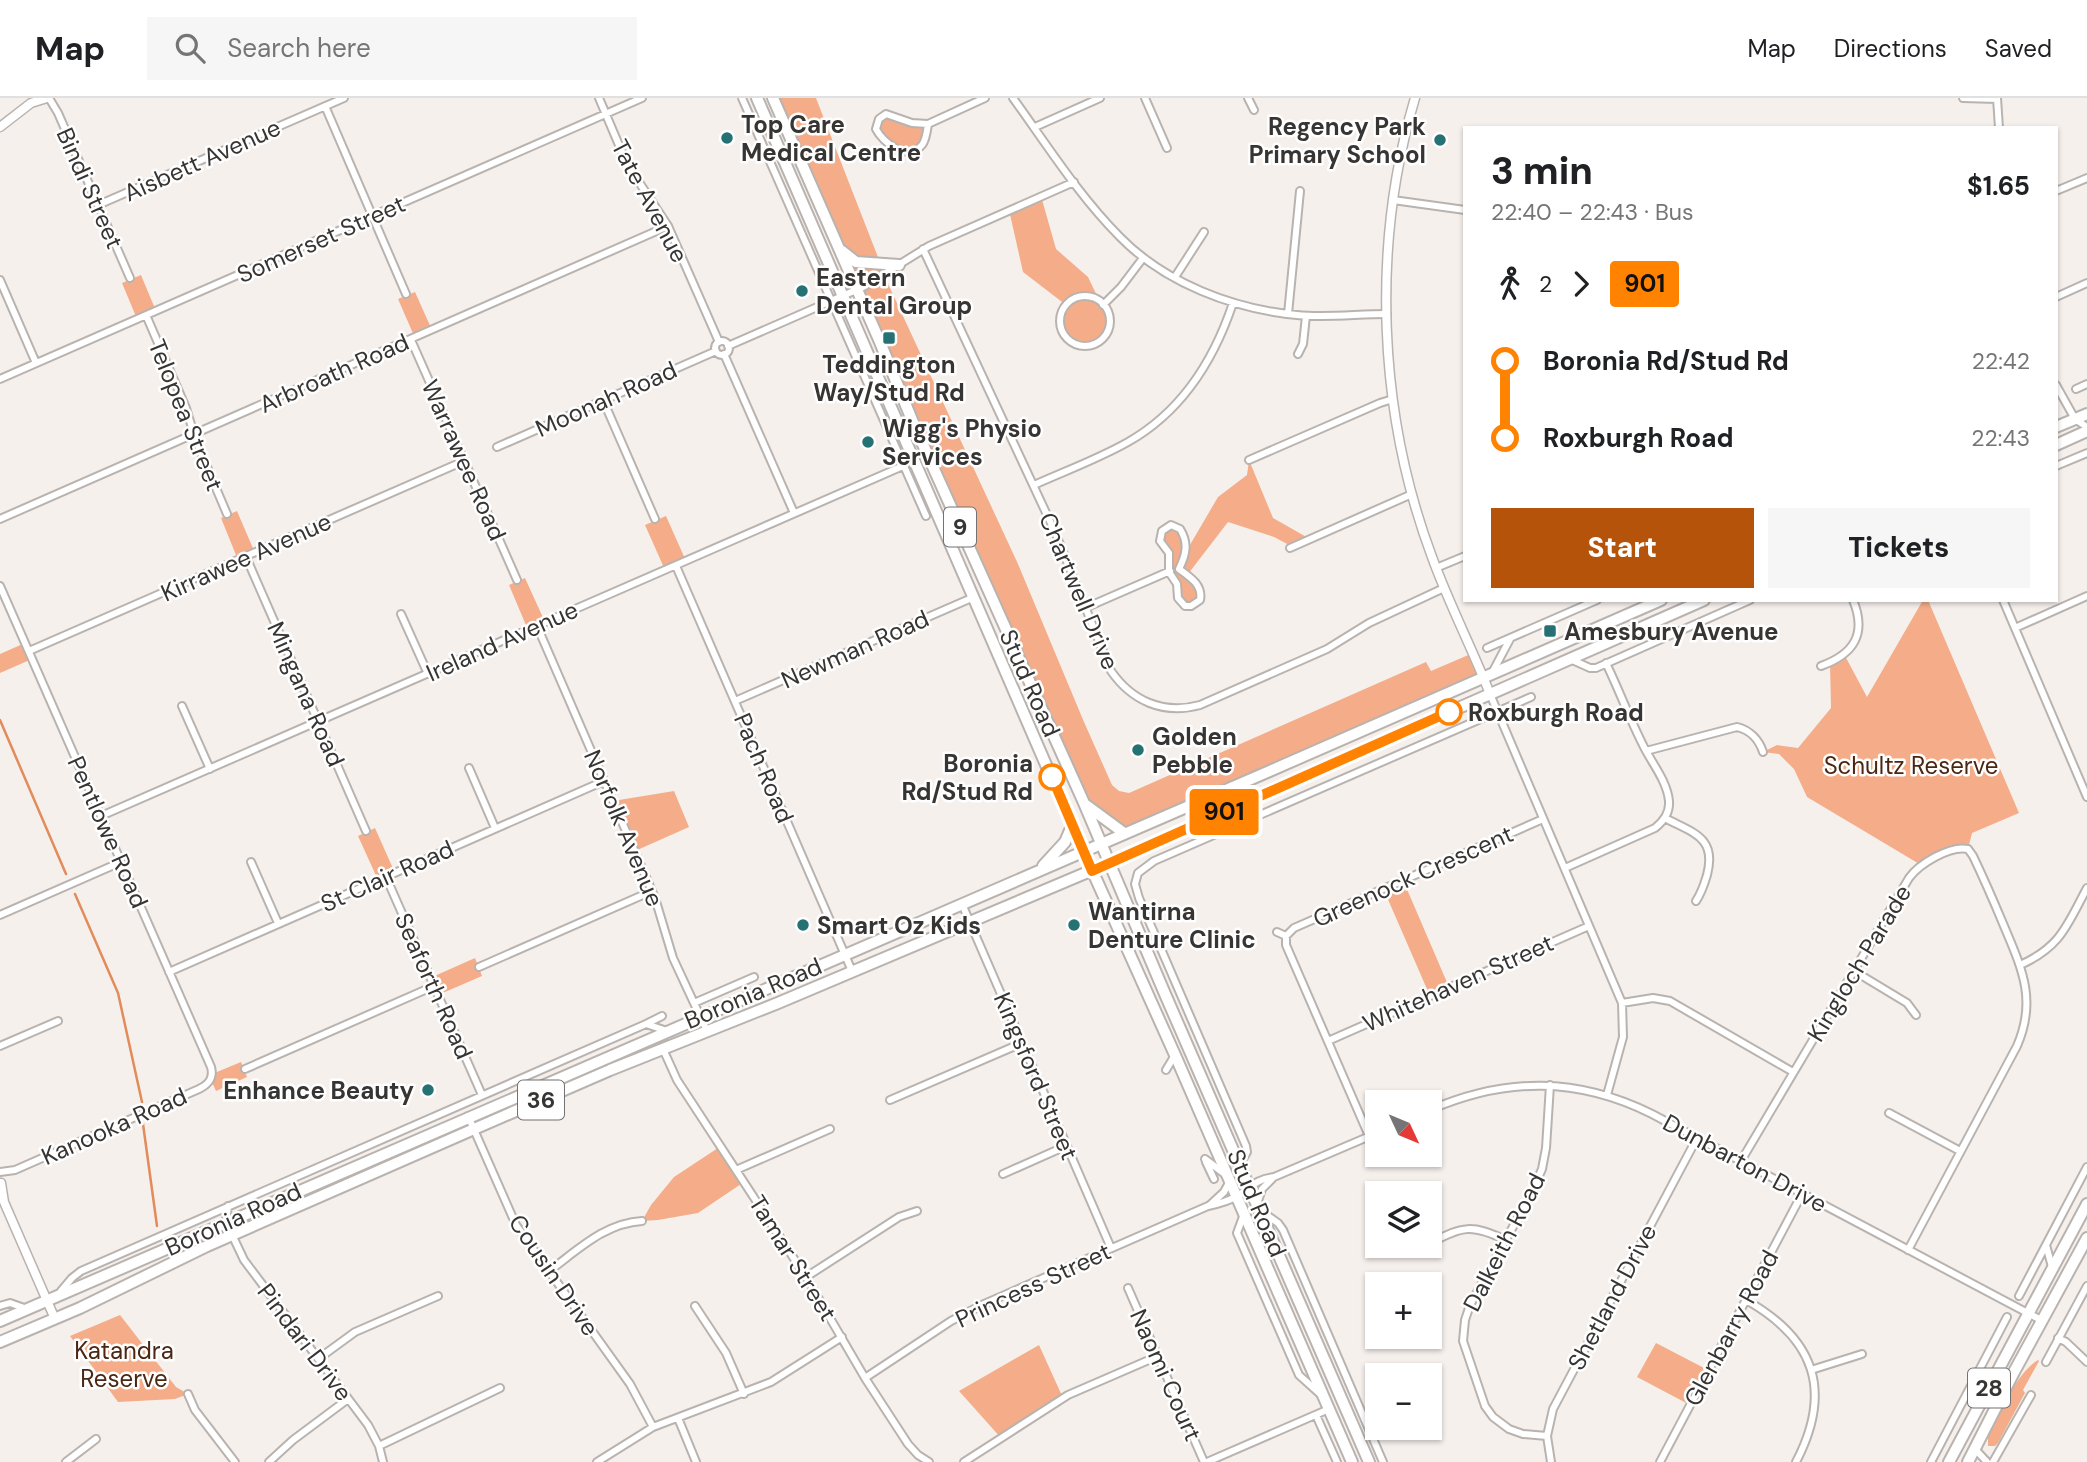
<!DOCTYPE html>
<html lang="en">
<head>
<meta charset="utf-8">
<style>
  body { margin:0; font-family:"DM Sans",sans-serif; background:#f6f6f6; color:#202124; height:100vh; display:flex; flex-direction:column; font-size:26px; white-space:nowrap }
  * { box-sizing:border-box; margin:0 }
  p { font-size:23px; color:#757577 }
  .icon { flex:none; width:38px; height:38px; fill:none; stroke:currentColor; stroke-width:2; stroke-linecap:round; stroke-linejoin:round }
  .map { position:relative; flex:1; overflow:hidden }
  .side { position:absolute; left:1463px; top:28px; width:595px; height:476px; display:flex; flex-direction:column; background:#fff; border-radius:0px; box-shadow:0 2px 5px #0004 }
  .side>* { flex:none }
  .badge { padding:0 14px; border-radius:5px; font-size:24px; line-height:46px }
  .needle { width:46px; rotate:134deg }
  .controls { position:absolute; left:1365px; top:992px; display:grid; gap:14px }
  .controls a { display:grid; place-items:center; width:77px; height:77px; border-radius:0px; background:#fff; box-shadow:0 2px 5px #0004; font-size:35px }
  .map>.badge { position:absolute; translate:-50% -50%; box-shadow:0 0 0 4px #fff }
  .legs { display:flex; align-items:center; gap:10px; height:77px; padding:0 28px; font-size:23px }
  .legs p { margin-inline-start:auto }
  .summary { display:flex; align-items:center; justify-content:space-between; height:119px; padding:0 28px }
  h1 { font-size:38px; font-weight:800; line-height:52px }
  .cta { display:flex; gap:14px; margin-top:auto; padding:14px 28px }
  .cta a { flex:1; height:80px; border-radius:0px; background:#b45309; color:#fff; font-size:28px; font-weight:800; line-height:80px; text-align:center }
  .cta a+a { background:#f6f6f6; color:#202124 }
  ul { padding:0 28px; list-style:none }
  li { display:flex; align-items:center; gap:24px; height:77px; font-size:26px }
  li i { display:grid; place-items:center; width:10px; height:100%; margin:0 9px; background:currentColor }
  li i::after { content:''; width:18px; height:18px; margin:-9px; border:5px solid; border-radius:50%; background:#fff }
  li p { margin-inline-start:auto }
  li:first-child i { background:linear-gradient(#0000 50%,currentColor 0) }
  li:last-child i { background:linear-gradient(currentColor 50%,#0000 0) }
  header { display:flex; align-items:center; gap:42px; box-sizing:border-box; height:98px; padding:0 35px; background:#fff; border-bottom:2px solid #e0e0e0 }
  header strong { font-size:33px }
  nav { display:flex; gap:38px; margin-inline-start:auto; font-size:24px }
  .search { width:490px; height:63px; background:#f6f6f6; display:flex; align-items:center; gap:18px; box-sizing:border-box; padding:0 24px; border-radius:0px; color:#757577; font-size:26px }
  .map>svg:first-child { display:block }
  .green { fill:#f4ad88 }
  .lines { fill:none; stroke-linecap:round; stroke-linejoin:round }
  .stream { stroke:#e28b5b; stroke-width:2.5 }
  .minor-casing { stroke:#b9b3b0; stroke-width:10 }
  .tertiary-casing { stroke:#b9b3b0; stroke-width:11 }
  .primary-casing { stroke:#b9b3b0; stroke-width:14 }
  .minor { stroke:#fff; stroke-width:6 }
  .tertiary { stroke:#fff; stroke-width:8 }
  .primary { stroke:#fff; stroke-width:10 }
  .line-1-casing { stroke:#fff; stroke-width:16 }
  .line-1 { stroke:#ff8200; stroke-width:10 }
  .poi-dot { fill:#267174; stroke:#fefefe; stroke-width:2.5 }
  .stop-1-dot { fill:#fff; stroke:#ff8200; stroke-width:3.5 }
  .labels { text-anchor:middle; dominant-baseline:central; stroke-width:5; stroke-linejoin:round; paint-order:stroke }
  .shield { fill:#fefefe; stroke:#737171; stroke-width:2 }
  .shield-label { font-size:23px; font-weight:bold; fill:#373534 }
  .poi-label { font-size:24px; font-weight:bold; fill:#373534; stroke:#fefefe; text-anchor:start }
  .street-label { font-size:24px; fill:#373534; stroke:#fefefe }
  .stop-label { font-size:24px; font-weight:bold; fill:#373534; stroke:#fefefe; text-anchor:start }
  .park-label { font-size:24px; fill:#4a2713; stroke:#fefefe }
</style>
</head>
<body>
<header>
<strong>Map</strong>
<div class="search"><svg class="icon" aria-label="search" viewBox="0 0 24 24"><circle cx="10" cy="10" r="6"/><path d="M15 15l6 6"/></svg>Search here</div>
<nav><a>Map</a><a>Directions</a><a>Saved</a></nav>
</header>
<div class="map">
<svg width="2087" height="1364" viewBox="0 0 2087 1364">
  <rect width="100%" height="100%" fill="#f6f0ed"/>
  <path class="green" d="M774,0h42l74,190 128,276 66,158 28,63 7,6 10,2 297,-131 5,9 42,-18 10,25 -359,155 -40,-30z
    M895,17l33,9 -4,17 -11,9 -25,-5 -12,-21 3,-5z
    M1041,98l15,53 32,28 11,23 9,12c10,52 -71,38 -42,-7l-43,-33 -14,-62z
    M141,177l15,36 -19,8 -15,-36z
    M415,194l17,38 -17,8 -17,-39z
    M1249,362l24,58 37,21 -17,8 -19,-10 -46,-15 -40,52 10,11 -1,18 -15,1 -5,-17 -8,-15v-15l-9,-23 4,-6 14,-1 9,23 31,-53 29,-22z
    M237,413l18,42 -17,7 -17,-42z
    M666,418l20,45 -21,9 -20,-45z
    M525,480l20,44 -17,8 -19,-45z
    M1923,502h5l91,213 -47,20 -4,16 -6,-1 -41,17 -114,-68 -13,-28 -15,-15 -16,-2 14,-7 21,3 33,-40 -1,-46 14,-8 23,43z
    M25,545l7,16 -32,14v-19z
    M674,693l15,36 -54,24 -22,-50z
    M375,730l20,45 -17,7 -20,-44z
    M1403,782l46,107 -19,9 -47,-108z
    M475,860l7,18 -44,19 -8,-17z
    M241,964l6,15 -31,14 -5,-11 1,-6z
    M721,1048l23,36 -46,31 -40,7 -16,1 9,-16 23,-28z
    M120,1217l56,72 12,7 -13,5 -57,3 -48,-66z
    M1656,1245l52,27 -18,35 -53,-28z
    M1039,1247l24,53 -62,40 -42,-47z
    M2038,1262l1,1 -16,29 2,3 -27,50 -3,3h-7v-9c12,-23 27,-63 50,-77z"/>
  <g class="lines">
    <path class="stream" d="M0,622l66,154
      M75,796l43,99 24,109
      M143,1026l14,102"/>
    <g class="minor-casing">
      <path id="minor" d="M49,0l9,15 72,165
        M599,0l28,66 41,62 51,116
        M742,0l184,418
        M1013,0c34,47 66,98 107,139 45,46 113,72 177,78 29,3 60,-1 90,-1
        M1145,0l22,50
        M1248,0l6,12
        M1963,0l34,1
        M1997,0l2,30
        M325,8l81,188
        M928,26c-1,7 -2,16 -6,21 -14,17 -39,-2 -46,-16l3,-10 7,-5 26,9 16,1 57,-26
        M1035,29l65,-29
        M2056,93l31,-13
        M1393,102l72,10
        M98,107l246,-107
        M923,151l132,283 56,139c21,30 52,44 89,34l127,-56 42,-26 75,-35
        M1175,179l29,-45
        M0,182l36,83
        M1060 223a25 25 0 1 1 50 0a25 25 0 1 1-50 0Z
        M2056,199l31,-14
        M1103,207l18,-18 22,-29
        M1288,216l12,-123
        M146,217l40,93 10,33 31,73
        M411,242l106,240
        M715 250a7 7 0 1 1 14 0a7 7 0 1 1-14 0Z
        M728,248l135,-59 66,-41 145,-64
        M724,256l70,159
        M1298,256l5,-10 3,-28
        M0,281l642,-281
        M2056,287l19,34 12,8
        M2076,291l11,-5
        M603,302l52,119
        M497,349l219,-96
        M1249,362l131,-57 13,-4
        M2056,368l31,-13
        M1034,387c31,-14 64,-26 94,-43 53,-30 86,-82 105,-139
        M0,421l668,-293
        M1171,427l9,4c9,14 6,26 -1,40 11,8 24,16 21,31l-9,6h-6l-7,-8 -1,-14 -8,-12v-19l-9,-12 2,-10z
        M1290,450l122,-54
        M246,459l120,274
        M676,468l176,405
        M1436,470l29,-12
        M0,488l211,481c3,11 -2,17 -12,22l-184,81 -15,2
        M2003,502l84,197
        M1085,510l85,-37
        M401,516l27,60
        M537,528l118,272 18,60 34,73
        M2015,530l72,-32
        M1487,550l110,-48
        M29,553l435,-190
        M1570,561l20,9h6l154,-68
        M1821,568c33,-12 46,-32 32,-66
        M1492,575l18,-34
        M1490,596l132,309 1,34 -16,58
        M735,603l239,-104
        M182,608l28,63
        M1646,653l91,-24c13,3 22,13 26,25
        M469,670l26,60
        M101,718l802,-350
        M1665,720c28,15 52,19 42,57 -3,10 -5,17 -11,26
        M251,764l27,61
        M1565,770l90,-40c9,-7 15,-15 14,-27 -2,-21 -19,-40 -27,-58 -13,-26 -23,-53 -36,-80
        M386,779l96,218
        M962,806l149,344
        M0,817l121,-53
        M1277,834l9,4v9l83,191
        M1286,838l8,-8 249,-109
        M2020,867c41,-18 47,-40 67,-77
        M479,869l173,-76
        M1854,873l53,32 9,12
        M169,874l435,-191
        M694,905l60,-26
        M1622,905l31,-5 17,3 123,71
        M646,926l16,-8
        M1328,943l261,-115
        M0,948l58,-25
        M663,951l14,31 129,197 59,101 43,66 10,11 11,7
        M245,971l189,-83
        M1166,972l9,-15
        M890,1002l132,-57
        M1430,1012c76,-33 148,-33 222,4l389,206
        M1889,1015l71,38
        M468,1018l48,109 114,159 23,43
        M1205,1061l21,16
        M1741,1063l168,-283c10,-14 41,-33 59,-29l5,7c11,23 21,46 31,70 18,43 33,74 13,120l-109,204
        M1206,1064l8,17
        M1240,1066l7,-12 -1,-6 -107,-248 -4,-14 3,-11 16,-12 377,-164
        M736,1072l94,-41
        M1003,1076l63,-28
        M1257,1106l5,-15 10,-10
        M1210,1107l14,-13 6,-11
        M228,1108l-2,16 18,38 124,165 11,21 4,16
        M1261,1113l17,12 5,7 100,232
        M1244,1116l-7,19 62,142 20,18
        M1430,1145c34,-17 41,-19 76,-3
        M2046,1147l6,22
        M1411,1154l12,-6
        M549,1173c29,-21 56,-48 93,-50
        M806,1179l93,-60 18,-6
        M1128,1190l76,174
        M61,1193l11,-13 9,-7 565,-247 18,6
        M2019,1198l68,-129
        M1746,1202c69,39 87,91 50,162
        M0,1208l10,-3 17,6
        M695,1208l31,47 18,41
        M2058,1240l8,4 21,20
        M318,1261l37,-27 83,-36
        M2046,1264l41,-76
        M1811,1272l51,-16
        M865,1280l86,-57 33,-17 224,-98c10,-2 21,-5 29,-10 15,-9 17,-16 37,-19l103,-44
        M188,1296l7,16 40,52
        M1316,1317l21,47
        M678,1320l18,44
        M1547,1338l-24,-2 -14,-5 -16,-12 -8,-11 -22,-65 2,-21 5,-15 62,-113 10,-23 4,-21 4,-63
        M379,1348l121,-58
        M1975,1351l12,13
        M66,1364l30,-23
        M269,1364l24,-22 55,-41
        M597,1364l56,-35 118,-45 71,-45
        M964,1364l104,-67 90,-39
        M1207,1364l122,-53
        M1551,1364l-4,-26 6,-27 144,-271
        M1660,1364l142,-268
        M1931,1364l76,-145
        M1993,1364l38,-67"/>
    </g>
    <g class="tertiary-casing">
      <path id="tertiary" d="M1415,0c-44,148 -37,315 17,459 17,47 40,91 58,137
        M0,29l31,-24 16,-5
        M1,1085l3,19 51,117"/>
    </g>
    <g class="primary-casing">
      <path id="primary" d="M757,0l322,743 96,214 177,407
        M773,0l107,244 32,78 172,383 81,191 204,468
        M842,153l14,11 43,3
        M2056,329l31,-13
        M2056,347l31,-14
        M1086,707l38,28
        M1043,768l22,-24 7,-16
        M0,1223c552,-245 1109,-477 1661,-721
        M0,1244l80,-34 127,-62 267,-117 136,-59 168,-67 381,-161 88,-41 457,-201
        M1949,1364l138,-258
        M1968,1364l46,-90 73,-134"/>
    </g>
    <use href="#minor" class="minor"/>
    <use href="#tertiary" class="tertiary"/>
    <use href="#primary" class="primary"/>
  </g>
  <g class="lines">
    <g class="line-1-casing">
      <path id="line-1" d="M1052,679l40,94 357,-159"/>
    </g>
    <use href="#line-1" class="line-1"/>
  </g>
  <g class="poi-dot">
    <circle cx="727" cy="40" r="7"/>
    <circle cx="1440" cy="42" r="7"/>
    <circle cx="802" cy="193" r="7"/>
    <rect x="882" y="233" width="14" height="14" rx="3.5"/>
    <circle cx="868" cy="344" r="7"/>
    <rect x="1543" y="526" width="14" height="14" rx="3.5"/>
    <circle cx="1138" cy="652" r="7"/>
    <circle cx="803" cy="827" r="7"/>
    <circle cx="1074" cy="827" r="7"/>
    <circle cx="428" cy="992" r="7"/>
  </g>
  <g class="stop-1-dot">
    <circle cx="1449" cy="614" r="12"/>
    <circle cx="1052" cy="679" r="12"/>
  </g>
  <g class="labels">
    <g class="shield">
      <rect x="944" y="409.5" width="32" height="39" rx="5"/>
      <rect x="518" y="982.5" width="46" height="39" rx="5"/>
      <rect x="1968" y="1270.5" width="42" height="39" rx="5"/>
    </g>
    <g class="shield-label">
      <text x="960" y="429">9</text>
      <text x="541" y="1002">36</text>
      <text x="1989" y="1290">28</text>
    </g>
    <g class="poi-label">
      <text x="741" y="26">Top Care<tspan x="741" dy="28">Medical Centre</tspan></text>
      <text x="1426" y="28" text-anchor="end">Regency Park<tspan x="1426" dy="28">Primary School</tspan></text>
      <text x="816" y="179">Eastern<tspan x="816" dy="28">Dental Group</tspan></text>
      <text x="889" y="266" text-anchor="middle">Teddington<tspan x="889" dy="28">Way/Stud Rd</tspan></text>
      <text x="882" y="330">Wigg's Physio<tspan x="882" dy="28">Services</tspan></text>
      <text x="1564" y="533">Amesbury Avenue</text>
      <text x="1152" y="638">Golden<tspan x="1152" dy="28">Pebble</tspan></text>
      <text x="1088" y="813">Wantirna<tspan x="1088" dy="28">Denture Clinic</tspan></text>
      <text x="817" y="827">Smart Oz Kids</text>
      <text x="414" y="992" text-anchor="end">Enhance Beauty</text>
    </g>
    <g class="street-label">
      <text transform="translate(202 62) rotate(-24)">Aisbett Avenue</text>
      <text transform="translate(90 90) rotate(66)">Bindi Street</text>
      <text transform="translate(650 103) rotate(62)">Tate Avenue</text>
      <text transform="translate(321 141) rotate(-24)">Somerset Street</text>
      <text transform="translate(334 275) rotate(-24)">Arbroath Road</text>
      <text transform="translate(606 301) rotate(-24)">Moonah Road</text>
      <text transform="translate(186 317) rotate(68)">Telopea Street</text>
      <text transform="translate(464 362) rotate(66)">Warrawee Road</text>
      <text transform="translate(246 459) rotate(-24)">Kirrawee Avenue</text>
      <text transform="translate(1079 493) rotate(67)">Chartwell Drive</text>
      <text transform="translate(502 543) rotate(-24)">Ireland Avenue</text>
      <text transform="translate(855 551) rotate(-24)">Newman Road</text>
      <text transform="translate(1030 585) rotate(66)">Stud Road</text>
      <text transform="translate(306 596) rotate(66)">Mingana Road</text>
      <text transform="translate(764 670) rotate(67)">Pach Road</text>
      <text transform="translate(624 730) rotate(67)">Norfolk Avenue</text>
      <text transform="translate(108 734) rotate(66)">Pentlowe Road</text>
      <text transform="translate(387 778) rotate(-24)">St Clair Road</text>
      <text transform="translate(1413 778) rotate(-24)">Greenock Crescent</text>
      <text transform="translate(1859 865) rotate(-59)">Kingloch Parade</text>
      <text transform="translate(1458 885) rotate(-24)">Whitehaven Street</text>
      <text transform="translate(434 888) rotate(66)">Seaforth Road</text>
      <text transform="translate(753 895) rotate(-23)">Boronia Road</text>
      <text transform="translate(1036 978) rotate(67)">Kingsford Street</text>
      <text transform="translate(114 1028) rotate(-24)">Kanooka Road</text>
      <text transform="translate(1745 1065) rotate(28)">Dunbarton Drive</text>
      <text transform="translate(1257 1105) rotate(67)">Stud Road</text>
      <text transform="translate(233 1121) rotate(-24)">Boronia Road</text>
      <text transform="translate(1504 1144) rotate(-63)">Dalkeith Road</text>
      <text transform="translate(793 1160) rotate(58)">Tamar Street</text>
      <text transform="translate(554 1177) rotate(56)">Cousin Drive</text>
      <text transform="translate(1033 1187) rotate(-25)">Princess Street</text>
      <text transform="translate(1612 1199) rotate(-62)">Shetland Drive</text>
      <text transform="translate(1731 1230) rotate(-62)">Glenbarry Road</text>
      <text transform="translate(305 1244) rotate(53)">Pindari Drive</text>
      <text transform="translate(1166 1277) rotate(66)">Naomi Court</text>
    </g>
    <g class="stop-label">
      <text x="1468" y="614">Roxburgh Road</text>
      <text x="1033" y="665" text-anchor="end">Boronia<tspan x="1033" dy="28">Rd/Stud Rd</tspan></text>
    </g>
    <g class="park-label">
      <text x="1911" y="667">Schultz Reserve</text>
      <text x="124" y="1252">Katandra<tspan x="124" dy="28">Reserve</tspan></text>
    </g>
  </g>
</svg>
<div class="controls">
<a><svg class="needle" viewBox="-14 -14 28 28"><path d="M0-13l5 13h-10z" fill="#e53935"/><path d="M0 13l5-13h-10z" fill="#757577"/></svg></a>
<a><svg class="icon" aria-label="layers" viewBox="0 0 24 24"><path d="M12 4l9 5-9 5-9-5zM3 14l9 5 9-5"/></svg></a>
<a>+</a>
<a>−</a>
</div>
<b class="badge" style="left:1224px;top:714px;background:#ff8200;color:#111">901</b>
<section class="side">
<div class="summary"><div><h1>3 min</h1><p>22:40 – 22:43 · Bus</p></div><b>$1.65</b></div>
<div class="legs"><svg class="icon" aria-label="walk" viewBox="0 0 24 24"><circle cx="13" cy="4" r="2"/><path d="M13 8l-2 6 4 7M11 14l-3 7M7 12l3-4h3l4 4"/></svg>2<svg class="icon" aria-label="forward" viewBox="0 0 24 24"><path d="M9 5l7 7-7 7"/></svg><b class="badge" style="background:#ff8200;color:#111">901</b></div>
<ul>
<li><i style="color:#ff8200"></i><b>Boronia Rd/Stud Rd</b><p>22:42</p></li>
<li><i style="color:#ff8200"></i><b>Roxburgh Road</b><p>22:43</p></li>
</ul>
<div class="cta"><a>Start</a><a>Tickets</a></div>
</section>
</div>
</body>
</html>
